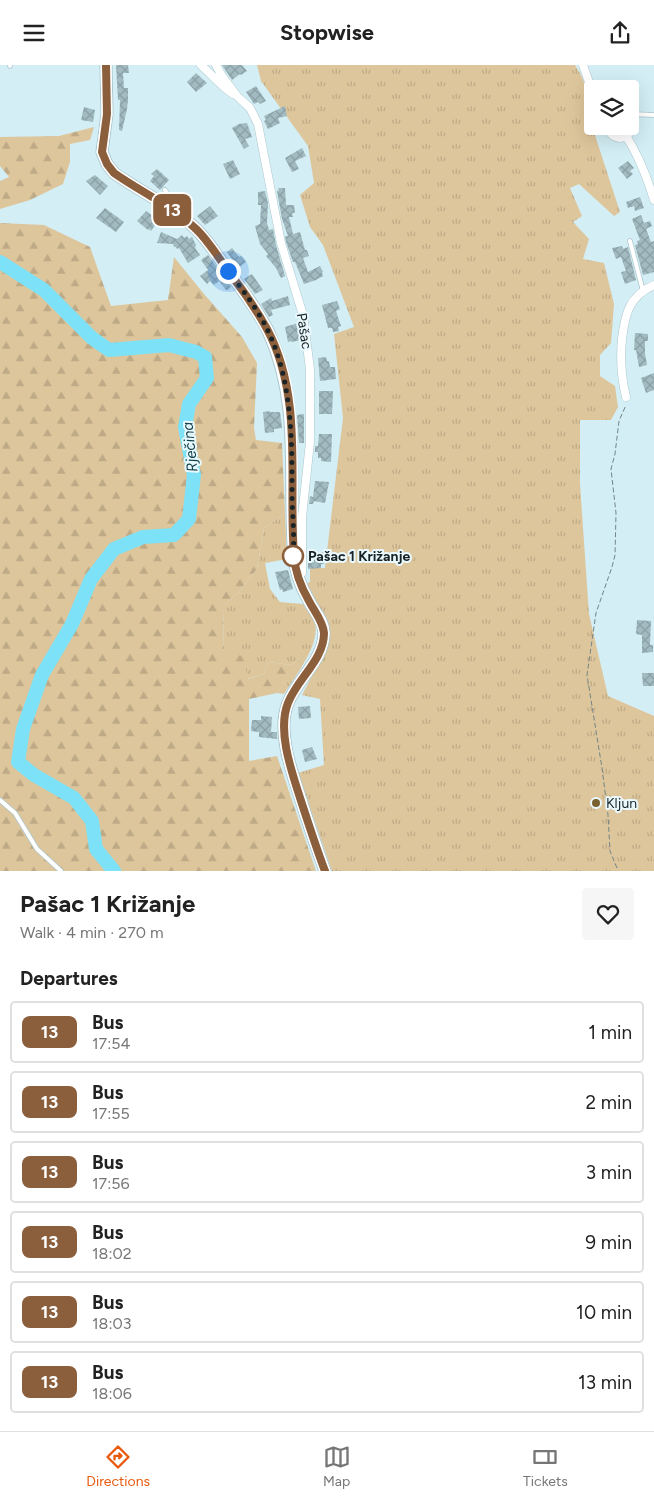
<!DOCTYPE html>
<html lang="en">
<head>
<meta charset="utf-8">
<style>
  body { margin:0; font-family:Figtree,sans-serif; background:#f6f6f6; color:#222; height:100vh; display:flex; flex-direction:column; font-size:19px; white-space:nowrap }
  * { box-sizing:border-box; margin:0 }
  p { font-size:16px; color:#767676 }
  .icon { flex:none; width:28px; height:28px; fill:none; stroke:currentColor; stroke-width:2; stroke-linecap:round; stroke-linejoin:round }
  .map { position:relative; height:806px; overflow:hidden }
  .sheet { display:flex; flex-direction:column; background:#fff; flex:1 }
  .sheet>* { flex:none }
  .badge { padding:0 10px; border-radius:8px; font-size:18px; line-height:32px }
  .fabs { position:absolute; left:584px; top:15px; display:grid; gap:10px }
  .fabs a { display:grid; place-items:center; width:55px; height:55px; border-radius:5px; background:#fff; box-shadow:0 5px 20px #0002; font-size:25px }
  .you { position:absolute; width:25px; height:25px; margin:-12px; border:4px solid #fff; border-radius:50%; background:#1a73e8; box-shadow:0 0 0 8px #1a73e833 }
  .map>.badge { position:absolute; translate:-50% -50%; box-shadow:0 0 0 2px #fff }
  h2 { padding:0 20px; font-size:19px; line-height:45px }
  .round { display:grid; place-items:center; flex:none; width:52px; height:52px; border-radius:5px; background:#f6f6f6 }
  .headline { display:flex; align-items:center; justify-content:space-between; height:85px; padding:0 20px }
  h1 { font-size:24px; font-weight:700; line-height:38px }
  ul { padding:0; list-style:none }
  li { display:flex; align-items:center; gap:15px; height:62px; margin:0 10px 8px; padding:0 10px; border:2px solid #e0e0e0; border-radius:5px }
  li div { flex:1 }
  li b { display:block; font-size:19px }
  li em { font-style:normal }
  li .badge { min-width:55px; font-weight:700; text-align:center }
  header { display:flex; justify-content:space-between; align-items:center; height:65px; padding:0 20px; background:#fff; font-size:22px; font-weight:700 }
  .tab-bar { display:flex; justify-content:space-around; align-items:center; height:70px; border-top:1px solid #e0e0e0; background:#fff; font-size:14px; color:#767676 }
  .tab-bar a { display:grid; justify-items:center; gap:2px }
  .tab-bar .active { color:#ea580c }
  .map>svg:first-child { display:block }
  .grass { fill:url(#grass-tufts) }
  .forest { fill:url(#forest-firs) }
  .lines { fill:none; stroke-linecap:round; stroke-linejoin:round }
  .river { stroke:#7de1f7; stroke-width:14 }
  .building { fill:url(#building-cross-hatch) }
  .lane-casing { stroke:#adc7cd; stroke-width:5.5 }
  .street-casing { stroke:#adc7cd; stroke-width:9 }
  .secondary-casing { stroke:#adc7cd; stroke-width:13 }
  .path { stroke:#738589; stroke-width:1; stroke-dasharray:5 2.5; stroke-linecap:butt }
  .lane { stroke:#fff; stroke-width:4 }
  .street { stroke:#fff; stroke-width:8 }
  .secondary { stroke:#fff; stroke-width:11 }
  .line-casing { stroke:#fff; stroke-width:11 }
  .line { stroke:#8b5e3c; stroke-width:8 }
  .walk { stroke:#192325; stroke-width:5; stroke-dasharray:0 9 }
  .stop-dot { fill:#fff; stroke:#8b5e3c; stroke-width:2.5 }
  .poi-dot { fill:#7a6031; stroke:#e9f9fd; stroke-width:2 }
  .labels { text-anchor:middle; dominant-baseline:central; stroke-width:4; stroke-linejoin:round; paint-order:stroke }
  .street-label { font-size:14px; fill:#192325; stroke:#e9f9fd }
  .stop-label { font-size:14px; font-weight:bold; fill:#192325; stroke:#e9f9fd; text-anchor:start }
  .poi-label { font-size:14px; fill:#192325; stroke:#e9f9fd; text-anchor:start }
  .water-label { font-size:15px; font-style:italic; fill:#12414a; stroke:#e9f9fd }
</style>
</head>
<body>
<header><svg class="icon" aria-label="menu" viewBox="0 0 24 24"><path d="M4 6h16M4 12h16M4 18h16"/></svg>Stopwise<svg class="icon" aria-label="share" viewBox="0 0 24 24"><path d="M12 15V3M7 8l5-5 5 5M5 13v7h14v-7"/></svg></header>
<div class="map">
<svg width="654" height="806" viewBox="0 0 654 806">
  <defs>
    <pattern id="grass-tufts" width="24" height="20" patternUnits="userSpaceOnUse" patternTransform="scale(1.25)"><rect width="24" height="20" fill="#dec69c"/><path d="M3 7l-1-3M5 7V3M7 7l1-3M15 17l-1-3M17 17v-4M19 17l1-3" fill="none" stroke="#beaa86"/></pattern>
    <pattern id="forest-firs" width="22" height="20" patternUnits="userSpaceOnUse" patternTransform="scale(1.25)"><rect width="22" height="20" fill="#dec69c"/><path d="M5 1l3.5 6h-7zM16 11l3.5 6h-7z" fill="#beaa86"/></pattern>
    <pattern id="building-cross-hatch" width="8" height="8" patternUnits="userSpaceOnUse" patternTransform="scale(1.25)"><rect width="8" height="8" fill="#a1bbc1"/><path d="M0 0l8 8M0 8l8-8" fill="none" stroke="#8aa0a6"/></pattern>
  </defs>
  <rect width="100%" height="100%" fill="#d3eef5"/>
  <path class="grass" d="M257,0h318l6,10 11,28v23l28,86 -6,4 -35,-32 -9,4 12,28 -9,6 16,17 -6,20 21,4 10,41 -3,39 -11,12v21l15,10 3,21 -7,13h-31v64l9,130 19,82 46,20v155h-322l-34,-98 26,-8 -4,-66 -18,-4 27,-52 -2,-17 -21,-42 4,-2v-14h15l18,-150 -9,-84 20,-7 -31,-82 -13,-18 -10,-32 14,-12 -6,-37 -47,-65z
    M285,448l2,46 -22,4 5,26 10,13 23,2c3,5 8,11 11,16 9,22 -19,56 -30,74l-7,-1 23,-34 -9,6 -23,-3 -4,12 -17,5 -23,-26 -1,-47 15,-13 19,-24 7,-41z"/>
  <path class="forest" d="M94,62l-4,13 -20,4v18l-7,22 -33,16 -30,9v-28l9,-4 -9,-11v-29l59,-1z
    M0,158l44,2 46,22 21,59 57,-6 6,-43 30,37 38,43 15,26 -3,65 2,12 26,3 3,70 -21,15 -7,41 -19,24 -15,13 1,47 19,3 5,23 16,-5 4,-12 23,3 11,-7 -25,35 -28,6v62l28,-5 39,115h-316z"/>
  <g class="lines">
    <path class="river" d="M0,197l44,28 48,48 17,12 60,-5 27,7 9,5 2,21 -18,26 -4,23 9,48 -5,44 -15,16 -31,2 -29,12 -23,30 -19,45 -30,51 -19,54 -5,33 16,13 40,23 18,23 4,28 18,22"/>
  </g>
  <path class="building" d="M116,0h12l1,8h-6l1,15h4v12l-1,9 -5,22 -3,-1 1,-30h-2z
    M222,0h20l5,6 -6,4 -1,-1 -8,6z
    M196,8l11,10 -11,9 -9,-10z
    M256,21l10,15 -6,3 -2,-2 -4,2 -8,-12z
    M285,41l2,10 -9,2 2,5 -12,6 -4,-8 2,-1 -2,-4z
    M84,42l11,3 -2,12 -12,-2z
    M247,58l5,14 -7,2 4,7 -5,3 -12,-21 7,-4z
    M302,83l4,8 -11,5 4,8 -7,3 -7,-14z
    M233,95l7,14 -10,5 -7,-15z
    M628,96l6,7 -4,3 3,3 -6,5 -9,-11z
    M157,104l12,11 -9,10 -10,-9 4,-5 -3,-2z
    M95,110l13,11 -8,9 -14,-14z
    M278,123h7l1,17h8l1,8h-3l1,4h-4l4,17 7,-2 5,18h2l2,6 -6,2 5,14 12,-6 3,6h-1l1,4 -7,4 -12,4 -9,-22h-2l-7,-20 -1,-6h3l-6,-17 -4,-22 -1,-6 2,-1z
    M265,126l3,12 -1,20 2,7 4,-1 3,16 9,31 -4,2 -5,-10 -10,-12 2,-2 -8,-10 -5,-18 5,-2 1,-19h-3v-13z
    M640,132l4,11 -9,3 -1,-5 -6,2 -2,-6z
    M210,141l8,10 -13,9 -8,-9z
    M105,143l19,14 -8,10 -20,-14z
    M146,146l11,8 -3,4 2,1 -5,7 -2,-2 -1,1 -11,-9z
    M641,150l3,8 6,-2 2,5 -6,3 5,13 3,-1v31l-11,3 -8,-30 3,-1 -1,-3 3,-1 -8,-21z
    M161,167l16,7 5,-4 2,3 3,-2 2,3 3,-2 4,8 -1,3 5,7 -12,8 -9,-15 -2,1 -1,-2h-2l-1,-3 -16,-1z
    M622,181l1,3 5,-2 8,33 -11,4 -4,-12 5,-1 -5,-14 -5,2 -4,-11z
    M232,183l7,9 2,-1 5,6 -8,6 -11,-16z
    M208,190l23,32 -3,3h-2l-7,-9 -5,4 -4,-4 -3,3 -7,-8 8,-6 -7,-10z
    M252,209l11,16 -8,4 -11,-15z
    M288,231l2,9 -19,5 2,5 -4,2 -8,-13 10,-6 1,3z
    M337,236l3,8 -4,2 5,15 -3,1 1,4 -6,1 -1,-4h-4l-6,-23z
    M298,258l3,17 -10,2v-1l-3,1 -3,-15z
    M635,268l13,1v7h-3v12l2,12 -8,2 -3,-17h-2z
    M326,292l1,4h2l1,6h5l1,12 -16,2 -2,-23z
    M654,308v17l-8,3 -5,-15z
    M319,326h14l-1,23h-13z
    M270,346v1h10l2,16 -8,1v3l-9,1 -2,-21z
    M304,349v29h-5l-2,-28z
    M319,369h13l-1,28 -10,-1v-3h-3v-6h-3v-6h3z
    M315,416l14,1 -4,21 -11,-2 -1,3h-4l1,-8 3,1z
    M324,487v12h-3v4l-13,1v-6l6,-1v-9z
    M288,505l5,19 -10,3 -1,-3 -2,1 -5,-18z
    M637,555l14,1 -1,24h3v7l-11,1v-18l-6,-1z
    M642,608h12v13h-11z
    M310,641l1,12 -12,1 -1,-12z
    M261,651l11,1 -1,15h6v7l-18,-2v-5l-8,-1 1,-11h9z
    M312,682l5,12 -12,3 -3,-12z"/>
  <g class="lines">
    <g class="lane-casing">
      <path id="lane" d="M10,1v-1
        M630,49l24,1
        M165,125l13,19
        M630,176l13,50
        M0,735l15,13 22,36 24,22"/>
    </g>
    <g class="street-casing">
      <path id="street" d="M201,0l24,23 8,6
        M216,0l6,11 15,20 13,12 8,16 23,119 22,72 7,54v73l-8,75v56l-4,4
        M583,0l9,26
        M607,61c6,22 33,10 23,-9
        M626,71c13,20 21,41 28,64
        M626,332c-5,-21 -6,-38 -4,-58 3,-25 7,-43 32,-54"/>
    </g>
    <g class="secondary-casing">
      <path id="secondary" d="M106,0l1,49 -5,38 5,12 7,9c27,19 58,33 82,56 13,12 25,33 36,47 13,18 28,37 37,57 33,74 18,146 25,223 1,16 7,31 15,45 5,10 15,20 15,32 0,27 -27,46 -36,70 -12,29 5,72 14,100 7,23 15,45 23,68"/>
    </g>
    <path class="path" d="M617,803l-7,-17 -2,-36 -6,-47 -15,-93 9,-62 16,-46 3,-12 1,-42 -5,-44 4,-15 4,-33 7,-16"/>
    <use href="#lane" class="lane"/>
    <use href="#street" class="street"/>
    <use href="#secondary" class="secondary"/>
  </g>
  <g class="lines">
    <g class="line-casing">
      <path id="line" d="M106,0l1,49 -5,38 5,12 7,9c27,19 58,33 82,56 13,12 25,33 36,47 13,17 25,35 35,53 37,69 21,153 27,227 1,16 7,31 15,45 5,10 14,20 15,32 0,27 -27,46 -36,70 -12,30 6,75 15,104 7,21 14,43 22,64"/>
    </g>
    <use href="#line" class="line"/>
    <path class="walk" d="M228,206c15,19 30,39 40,60 24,50 24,107 24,161 0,21 3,44 1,64"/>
  </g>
  <circle class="stop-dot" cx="293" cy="491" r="10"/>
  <circle class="poi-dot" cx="596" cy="738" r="5"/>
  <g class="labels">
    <g class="street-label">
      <text transform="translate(304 266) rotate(81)">Pašac</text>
    </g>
    <g class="stop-label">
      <text x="308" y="491">Pašac 1 Križanje</text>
    </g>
    <g class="poi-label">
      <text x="606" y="738">Kljun</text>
    </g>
    <g class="water-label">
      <text transform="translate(190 382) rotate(-96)">Rječina</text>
    </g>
  </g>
</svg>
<div class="fabs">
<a><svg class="icon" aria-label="layers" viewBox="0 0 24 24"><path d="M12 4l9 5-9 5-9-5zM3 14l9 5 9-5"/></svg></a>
</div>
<div class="you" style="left:228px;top:206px"></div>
<b class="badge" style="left:172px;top:145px;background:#8b5e3c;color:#fff">13</b>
</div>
<section class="sheet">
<div class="headline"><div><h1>Pašac 1 Križanje</h1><p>Walk · 4 min · 270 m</p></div><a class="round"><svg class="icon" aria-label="heart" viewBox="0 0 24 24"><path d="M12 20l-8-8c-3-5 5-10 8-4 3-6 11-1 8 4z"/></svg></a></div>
<h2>Departures</h2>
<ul>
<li><span class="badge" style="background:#8b5e3c;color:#fff">13</span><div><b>Bus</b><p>17:54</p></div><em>1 min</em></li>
<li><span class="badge" style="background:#8b5e3c;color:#fff">13</span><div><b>Bus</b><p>17:55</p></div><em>2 min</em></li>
<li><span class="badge" style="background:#8b5e3c;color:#fff">13</span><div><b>Bus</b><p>17:56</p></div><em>3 min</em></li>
<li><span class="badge" style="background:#8b5e3c;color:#fff">13</span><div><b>Bus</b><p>18:02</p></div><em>9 min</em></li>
<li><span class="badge" style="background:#8b5e3c;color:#fff">13</span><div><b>Bus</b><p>18:03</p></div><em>10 min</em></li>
<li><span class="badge" style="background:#8b5e3c;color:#fff">13</span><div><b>Bus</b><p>18:06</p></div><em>13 min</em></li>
</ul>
</section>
<nav class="tab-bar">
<a class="active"><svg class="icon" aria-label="directions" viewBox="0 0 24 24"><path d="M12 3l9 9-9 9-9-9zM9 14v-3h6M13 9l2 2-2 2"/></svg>Directions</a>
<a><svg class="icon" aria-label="map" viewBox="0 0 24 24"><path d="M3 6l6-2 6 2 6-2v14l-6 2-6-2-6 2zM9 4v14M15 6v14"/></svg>Map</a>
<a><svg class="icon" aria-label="tickets" viewBox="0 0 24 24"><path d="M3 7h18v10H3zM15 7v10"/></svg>Tickets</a>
</nav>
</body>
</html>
